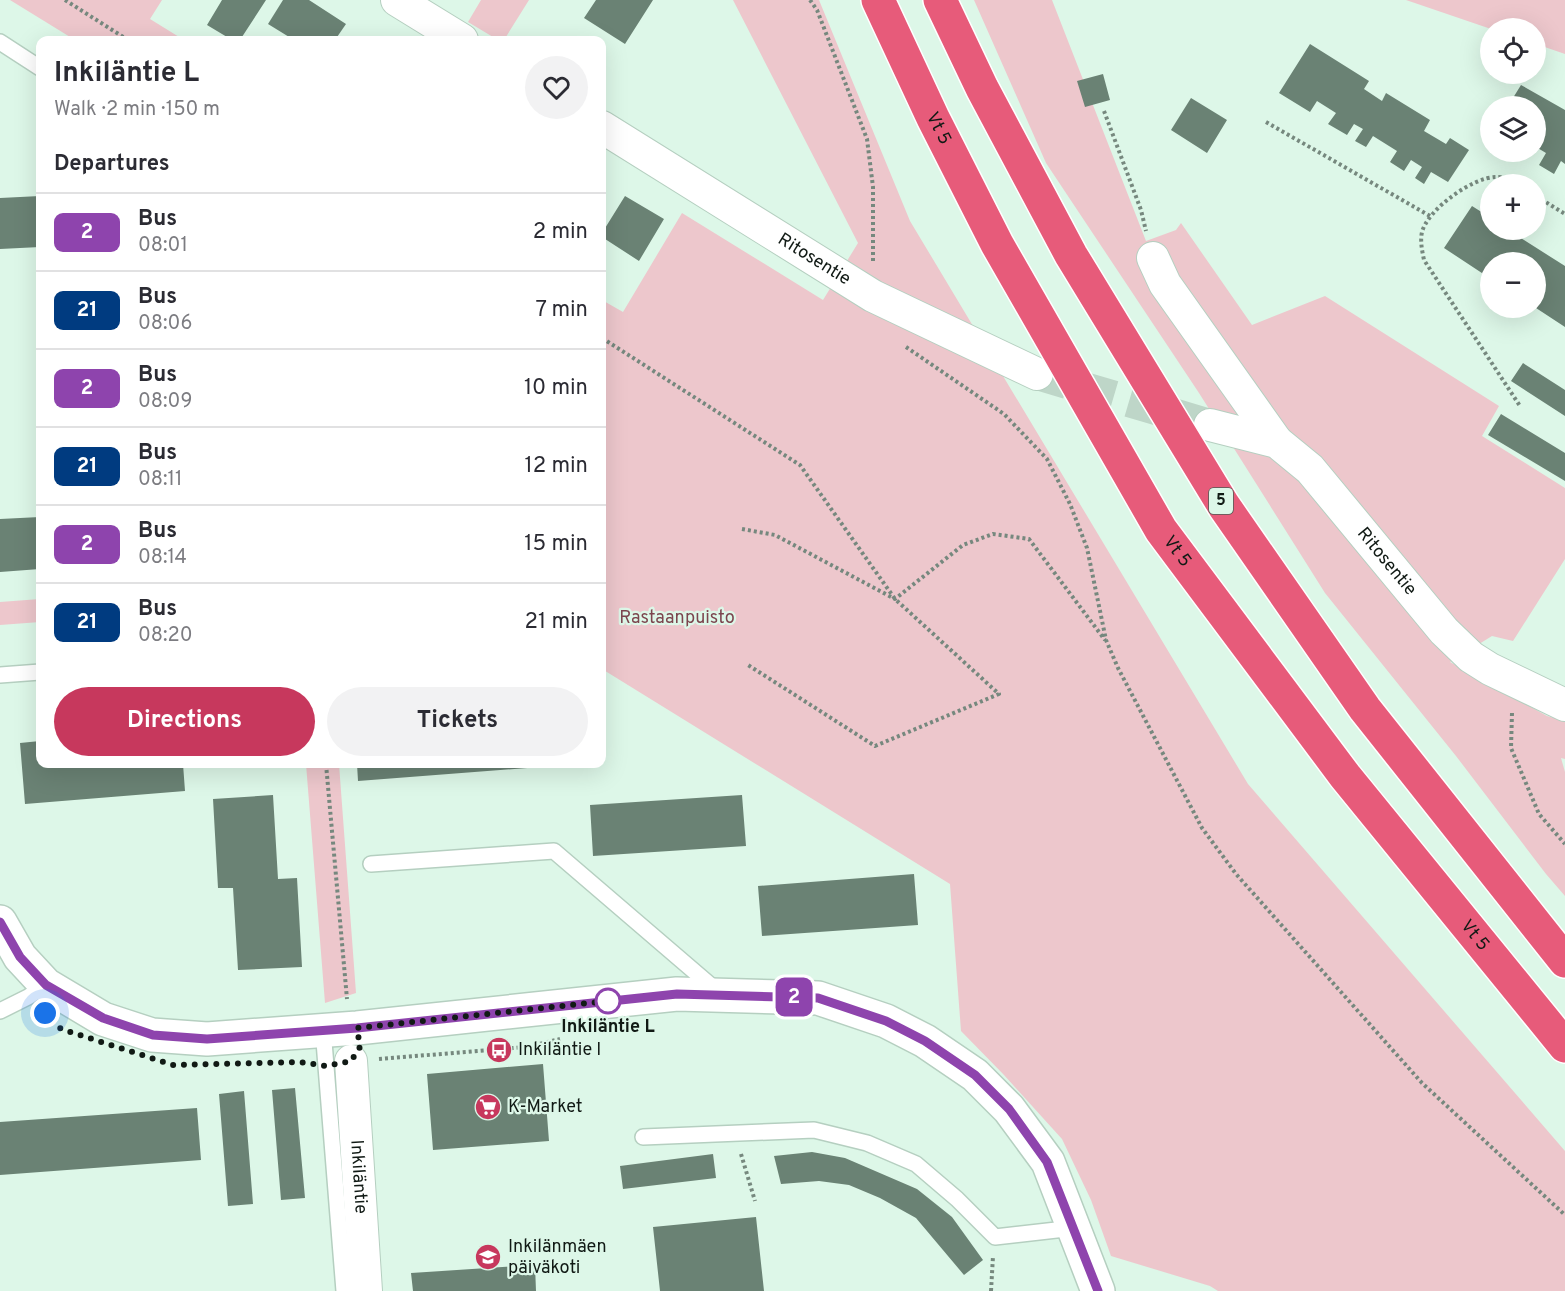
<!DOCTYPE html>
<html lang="en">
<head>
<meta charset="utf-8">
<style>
  body { margin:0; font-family:Overpass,sans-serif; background:#f2f2f3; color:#2b2b33; height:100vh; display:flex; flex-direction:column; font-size:22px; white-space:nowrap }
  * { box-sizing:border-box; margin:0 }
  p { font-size:20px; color:#7c7c81 }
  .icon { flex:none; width:33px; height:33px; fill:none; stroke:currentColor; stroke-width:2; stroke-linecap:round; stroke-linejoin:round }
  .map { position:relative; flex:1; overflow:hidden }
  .panel { position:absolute; left:36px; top:36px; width:570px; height:732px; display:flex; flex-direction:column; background:#fff; border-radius:12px; box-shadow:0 6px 24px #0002 }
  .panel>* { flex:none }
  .badge { padding:0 12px; border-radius:9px; font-size:21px; line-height:39px }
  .fabs { position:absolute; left:1480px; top:18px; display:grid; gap:12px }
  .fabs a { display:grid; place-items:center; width:66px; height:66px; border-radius:50%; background:#fff; box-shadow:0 6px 24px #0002; font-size:30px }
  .you { position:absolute; width:30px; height:30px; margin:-15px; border:4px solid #fff; border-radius:50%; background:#1a73e8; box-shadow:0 0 0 9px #1a73e833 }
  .map>.badge { position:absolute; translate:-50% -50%; box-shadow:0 0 0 3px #fff }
  h2 { padding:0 18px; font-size:22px; line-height:54px }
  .round { display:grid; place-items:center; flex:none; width:63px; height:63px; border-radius:32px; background:#f2f2f3 }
  .headline { display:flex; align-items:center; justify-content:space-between; height:102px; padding:0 18px }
  h1 { font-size:28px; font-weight:700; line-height:45px }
  .cta { display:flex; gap:12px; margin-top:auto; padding:12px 18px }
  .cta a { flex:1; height:69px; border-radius:36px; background:#c7385d; color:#fff; font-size:24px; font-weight:700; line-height:69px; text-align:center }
  .cta a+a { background:#f2f2f3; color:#2b2b33 }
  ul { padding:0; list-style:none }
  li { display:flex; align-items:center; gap:18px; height:78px; padding:0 18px; border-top:2px solid #e1e1e2 }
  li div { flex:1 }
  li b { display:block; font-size:22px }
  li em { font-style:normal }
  li .badge { min-width:66px; font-weight:700; text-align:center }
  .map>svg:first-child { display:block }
  .green { fill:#edc7cc }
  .building { fill:#6a8274 }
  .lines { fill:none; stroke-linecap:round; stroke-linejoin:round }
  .minor-tunnel { stroke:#bed6c8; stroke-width:32; stroke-dasharray:32 16; stroke-linecap:butt }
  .service-casing { stroke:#b5cfc0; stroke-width:18 }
  .minor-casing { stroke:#b5cfc0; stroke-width:34 }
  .tertiary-casing { stroke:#b5cfc0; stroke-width:36 }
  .motorway-casing { stroke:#fff; stroke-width:36 }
  .path { stroke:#76887e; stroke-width:4; stroke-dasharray:3 3; stroke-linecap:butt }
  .service { stroke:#fff; stroke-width:15 }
  .minor { stroke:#fff; stroke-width:32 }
  .tertiary { stroke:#fff; stroke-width:33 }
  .motorway { stroke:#e75b7a; stroke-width:33 }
  .line-casing { stroke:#fff; stroke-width:14 }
  .line { stroke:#8e44ad; stroke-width:9 }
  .walk { stroke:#111a15; stroke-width:6; stroke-dasharray:0 10.8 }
  .stop-dot { fill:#fff; stroke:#8e44ad; stroke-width:3 }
  .labels { text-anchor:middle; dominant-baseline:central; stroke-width:4.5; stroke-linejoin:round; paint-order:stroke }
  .shield { fill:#ddf7e8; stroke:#4e5c54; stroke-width:1.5 }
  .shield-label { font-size:16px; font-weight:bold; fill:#111a15 }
  .street-label { font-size:18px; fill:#111a15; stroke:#ddf7e8 }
  .park-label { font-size:18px; fill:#7c454e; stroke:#ddf7e8 }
  .stop-label { font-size:18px; font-weight:bold; fill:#111a15; stroke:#ddf7e8 }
  .poi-label { font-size:18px; fill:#111a15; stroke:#ddf7e8; text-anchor:start }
</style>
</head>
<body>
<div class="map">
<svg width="1565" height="1291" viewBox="0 0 1565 1291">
  <rect width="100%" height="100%" fill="#ddf7e8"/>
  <path class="green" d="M10,0h152l-12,19 34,21h-109z
    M481,0h48l-25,40h-6l-30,-18z
    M733,0h86l91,221 338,563 317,367v140h-347l-8,-5 -99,-30 -20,-56 -29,-61 -58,-64 -43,-44 -11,-147 -348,-215v-369l21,12 59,-99 141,87 35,-57z
    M974,0h78l94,241 30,-11 5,-7 71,102 73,-29 174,110 -17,30 83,52v71l-52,82 -21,-5 -42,26 97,54 18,5v38l-4,-1 4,14v124l-19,-22 -90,-118 -131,-163 -126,-200 -153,-230z
    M1406,0h159v54l-29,-10v-16l-45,1z
    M40,599v23l-40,3v-23z
    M306,764h33l17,229 -31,10z"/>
  <path class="building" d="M222,0h44l-26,40h-8l-25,-15z
    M283,0h26l37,24 -11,16h-41l-26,-16z
    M596,0h57l-28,44 -41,-26z
    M1310,44l59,37 -5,8 18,12 4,-8 44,27 -6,11 22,13 4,-6 19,12 -21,32 -17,-10 -7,12 -9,-6 7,-11 -11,-7 -7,11 -14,-9 7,-11 -24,-15 -7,11 -11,-6 8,-12 -9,-5 -7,11 -19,-11 8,-11 -19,-12 -7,11 -31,-19z
    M1103,74l7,26 -25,7 -8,-26z
    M1521,85l44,25v54l-4,-3 -7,13 -15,-9 7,-12 -10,-6v-41h-28z
    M1191,98l36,22 -20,33 -36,-23z
    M40,196v51l-40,2v-51z
    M625,196l39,23 -25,42 -37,-24v-4z
    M1472,206l19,12v12h17l57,36v61l-29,-19v-46h-45v17l-47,-31z
    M1523,363l42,27v26l-54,-35z
    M1501,414l64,39v28l-77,-46z
    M40,517v52l-40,3v-53z
    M40,741v23h143l2,27 -160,13 -5,-61z
    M357,764h209v1l-208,16z
    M273,795l5,84 19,-1 5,89 -64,3 -5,-82h-15l-5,-89z
    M742,795l4,51 -153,10 -3,-51z
    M914,874l4,51 -156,11 -4,-50z
    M543,1064l6,77 -116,9 -6,-76z
    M295,1088l10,110 -24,2 -9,-110z
    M244,1091l9,113 -25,2 -9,-112z
    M197,1108l4,52 -201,15v-53z
    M812,1152l33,6 72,31 35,28 31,43 -19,15 -48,-57 -36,-20 -31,-13 -30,-4 -38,3 -7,-28z
    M713,1154l3,24 -93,11 -3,-23z
    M756,1217l8,74h-104l-7,-64z
    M535,1265l1,26h-123l-2,-18z"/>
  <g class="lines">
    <path class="minor-tunnel" d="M1037,374l173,51"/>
    <g class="service-casing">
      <path id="service" d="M0,42l40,26
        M0,675l40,-3
        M371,864l183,-13 162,139
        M0,1011l28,-14 18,-12
        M323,1029l21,262
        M643,1137l171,-7 53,13 49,21 41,35 38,38 79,-9"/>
    </g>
    <g class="minor-casing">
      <g id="minor">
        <path d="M397,0l65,40"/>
        <path id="s1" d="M602,127l271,169 164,78"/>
        <path d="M1153,258l12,26 112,158"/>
        <path id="s2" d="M1210,425l67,17 33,27 134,162 27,26 19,12 75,36"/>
        <path id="s3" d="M351,1061l15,230"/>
      </g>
    </g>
    <g class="tertiary-casing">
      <path id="tertiary" d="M0,922l20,35 26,28 57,34 49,16 55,4 150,-11 320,-34 141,4 68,23 39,20 50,34 34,34 39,53 50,129"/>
    </g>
    <g class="motorway-casing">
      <g id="motorway">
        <path id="s4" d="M878,0l55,118 64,126 164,286 184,246 220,270"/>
        <path d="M940,0l42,88 89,167 153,251 141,203 200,252"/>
      </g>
    </g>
    <path class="path" d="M65,0l63,40
      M810,0l7,10 50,129 6,48v76
      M1104,111l37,99 5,21
      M1266,122l164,94
      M1518,184c-6,-3 -15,-8 -22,-7 -23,0 -68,32 -74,55 -2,9 0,18 2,28l96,146
      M1536,196l29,18
      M602,338l198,127 95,134 104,95 -124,52 -127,-81
      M906,347l98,67 43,45 23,45 17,44 19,92 12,28 84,160 34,46 186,209 143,132
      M742,529l33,6 120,64 68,-54 30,-11 36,5 76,101
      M1512,713l-1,35 28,66 26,30
      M326,764l21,235
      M379,1059l148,-12 33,-8
      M741,1154l14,47
      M991,1291l2,-35"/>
    <use href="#service" class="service"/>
    <use href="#minor" class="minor"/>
    <use href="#tertiary" class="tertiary"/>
    <use href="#motorway" class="motorway"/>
  </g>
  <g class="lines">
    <g class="line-casing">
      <path id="line" d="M0,922l20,35 26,28 57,33 50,17 54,4 150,-11 320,-34 141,4 68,23 39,20 50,34 34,34 38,53 51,129"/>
    </g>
    <use href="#line" class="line"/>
    <path class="walk" d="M45,1013l16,16 112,36 127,-3 26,4 25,-5 9,-14 -3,-19 251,-27"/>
  </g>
  <defs>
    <g id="bus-disc" transform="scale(1.35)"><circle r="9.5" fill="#c7385d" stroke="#ddf7e8"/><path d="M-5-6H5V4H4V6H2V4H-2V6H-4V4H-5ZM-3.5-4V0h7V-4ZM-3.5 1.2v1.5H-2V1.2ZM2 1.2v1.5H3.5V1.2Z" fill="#fff"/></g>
    <g id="supermarket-disc" transform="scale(1.35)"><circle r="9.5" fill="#c7385d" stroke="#ddf7e8"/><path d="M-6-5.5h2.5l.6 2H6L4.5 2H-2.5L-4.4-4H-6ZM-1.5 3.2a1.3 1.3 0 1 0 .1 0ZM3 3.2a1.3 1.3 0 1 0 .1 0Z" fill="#fff"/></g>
    <g id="school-disc" transform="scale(1.35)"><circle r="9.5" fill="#c7385d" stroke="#ddf7e8"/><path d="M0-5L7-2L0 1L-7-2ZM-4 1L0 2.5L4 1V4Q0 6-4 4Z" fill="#fff"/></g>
  </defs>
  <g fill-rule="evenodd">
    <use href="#bus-disc" x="499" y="1050"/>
    <use href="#supermarket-disc" x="488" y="1107"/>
    <use href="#school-disc" x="488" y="1257"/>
  </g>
  <circle class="stop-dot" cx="608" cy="1001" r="12"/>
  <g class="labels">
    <rect class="shield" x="1209" y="488" width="24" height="26" rx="4.5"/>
    <g class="shield-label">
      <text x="1221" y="501">5</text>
    </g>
    <g class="street-label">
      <text stroke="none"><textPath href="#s4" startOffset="142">Vt 5</textPath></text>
      <text stroke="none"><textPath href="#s1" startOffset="250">Ritosentie</textPath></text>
      <text stroke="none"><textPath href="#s4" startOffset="628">Vt 5</textPath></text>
      <text stroke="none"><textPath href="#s2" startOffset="232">Ritosentie</textPath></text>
      <text stroke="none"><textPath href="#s4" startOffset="1114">Vt 5</textPath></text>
      <text stroke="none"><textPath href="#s3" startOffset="116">Inkiläntie</textPath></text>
    </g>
    <g class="park-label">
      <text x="677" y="618">Rastaanpuisto</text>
    </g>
    <g class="stop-label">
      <text x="608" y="1027">Inkiläntie L</text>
    </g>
    <g class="poi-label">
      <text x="518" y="1050">Inkiläntie I</text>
      <text x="508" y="1107">K-Market</text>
      <text x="508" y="1247">Inkilänmäen<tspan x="508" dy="21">päiväkoti</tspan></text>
    </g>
  </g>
</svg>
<div class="fabs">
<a><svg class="icon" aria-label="locate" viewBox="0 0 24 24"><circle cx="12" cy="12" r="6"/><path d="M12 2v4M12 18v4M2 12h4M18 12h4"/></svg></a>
<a><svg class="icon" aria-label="layers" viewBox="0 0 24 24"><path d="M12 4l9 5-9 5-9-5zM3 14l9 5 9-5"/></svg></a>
<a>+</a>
<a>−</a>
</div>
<div class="you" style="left:45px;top:1013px"></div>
<b class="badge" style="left:794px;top:997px;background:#8e44ad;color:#fff">2</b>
<section class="panel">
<div class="headline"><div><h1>Inkiläntie L</h1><p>Walk · 2 min · 150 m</p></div><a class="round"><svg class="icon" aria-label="heart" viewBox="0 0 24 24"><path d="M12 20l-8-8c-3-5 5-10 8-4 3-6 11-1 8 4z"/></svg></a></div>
<h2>Departures</h2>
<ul>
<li><span class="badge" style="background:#8e44ad;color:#fff">2</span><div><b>Bus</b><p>08:01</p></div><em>2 min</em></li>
<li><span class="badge" style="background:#003b80;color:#fff">21</span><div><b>Bus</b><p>08:06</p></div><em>7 min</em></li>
<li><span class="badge" style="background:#8e44ad;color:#fff">2</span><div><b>Bus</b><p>08:09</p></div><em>10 min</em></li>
<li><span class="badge" style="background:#003b80;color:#fff">21</span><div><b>Bus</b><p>08:11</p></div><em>12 min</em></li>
<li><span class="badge" style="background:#8e44ad;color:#fff">2</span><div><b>Bus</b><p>08:14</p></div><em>15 min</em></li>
<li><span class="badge" style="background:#003b80;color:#fff">21</span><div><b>Bus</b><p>08:20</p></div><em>21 min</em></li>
</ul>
<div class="cta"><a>Directions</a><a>Tickets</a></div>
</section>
</div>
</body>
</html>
